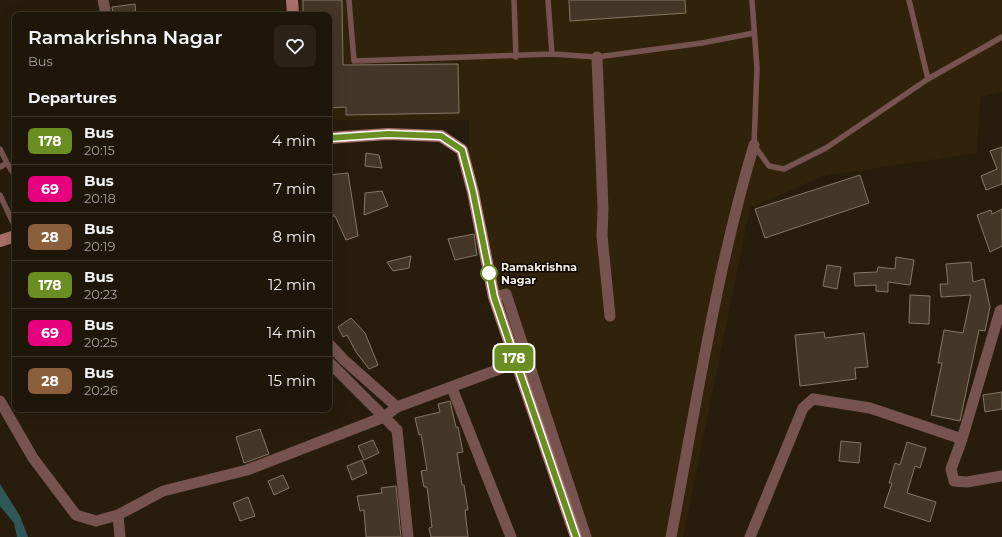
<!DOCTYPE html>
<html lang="en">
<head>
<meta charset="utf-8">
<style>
  body { margin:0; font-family:Montserrat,sans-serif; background:#2b2317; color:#f1f3f6; height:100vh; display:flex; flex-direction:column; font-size:15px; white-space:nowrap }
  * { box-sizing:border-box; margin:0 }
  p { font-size:13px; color:#a19f9c }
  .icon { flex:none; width:22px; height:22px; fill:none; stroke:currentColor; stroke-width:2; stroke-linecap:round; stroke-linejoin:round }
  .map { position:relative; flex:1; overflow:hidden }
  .drawer { position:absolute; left:12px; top:12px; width:320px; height:400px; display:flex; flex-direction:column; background:#1e1609; border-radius:8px; box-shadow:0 4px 16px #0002,0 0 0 1px #3c352a }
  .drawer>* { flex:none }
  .badge { padding:0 8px; border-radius:6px; font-size:14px; line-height:26px }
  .map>.badge { position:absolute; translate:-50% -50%; box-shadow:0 0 0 2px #fff }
  h2 { padding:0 16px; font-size:15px; line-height:36px }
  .round { display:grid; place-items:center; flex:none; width:42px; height:42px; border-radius:8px; background:#2b2317 }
  .overview { display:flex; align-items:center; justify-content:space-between; height:68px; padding:0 16px }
  h1 { font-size:19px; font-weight:600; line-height:30px }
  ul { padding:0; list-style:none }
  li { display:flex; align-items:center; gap:12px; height:48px; padding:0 16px; border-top:1px solid #3c352a }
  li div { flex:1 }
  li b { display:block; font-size:15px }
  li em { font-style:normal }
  li .badge { min-width:44px; font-weight:700; text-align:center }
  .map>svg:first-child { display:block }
  .built { fill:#31230b }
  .water { fill:#2e5858 }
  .building { fill:#453727; stroke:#867664 }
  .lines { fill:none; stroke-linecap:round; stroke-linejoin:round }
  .lane { stroke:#76534f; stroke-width:5.5 }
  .street { stroke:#76534f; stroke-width:11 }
  .secondary { stroke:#a87069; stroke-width:12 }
  .line-casing { stroke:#fff; stroke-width:9 }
  .line { stroke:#6b8e23; stroke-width:6 }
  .stop-dot { fill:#fff; stroke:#6b8e23; stroke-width:2 }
  .labels { text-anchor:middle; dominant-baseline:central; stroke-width:3; stroke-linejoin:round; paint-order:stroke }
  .stop-label { font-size:11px; font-weight:bold; fill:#f7f0e5; stroke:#0d0803; text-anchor:start }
</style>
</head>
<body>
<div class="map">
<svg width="1002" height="537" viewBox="0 0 1002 537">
  <rect width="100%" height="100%" fill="#281d0c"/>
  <path class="built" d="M300,0h702v92l-22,5 -3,56 -154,23 -73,32 -67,329h-100l-83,-237 -31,-134v-46h-140v-105h-29z"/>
  <path class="water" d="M0,484l20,32 8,21h-11l-3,-14 -14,-17z"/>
  <path class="building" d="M303,0h39l1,65 115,-1 1,49 -113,2v-8l-17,1v-93h-26z
    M569,0h116l1,13 -116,8z
    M135,4l1,11h-23l-1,-8z
    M1002,147v37l-16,6 -5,-14 16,-7 -7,-18z
    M366,153l13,2 3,13 -17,-2z
    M348,173l10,63 -12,4 -11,-24h-2l-4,-7v-34z
    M860,175l9,28 -104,35 -10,-29z
    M382,191l6,15 -24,9 1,-22z
    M1002,209v37l-12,6 -13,-37 14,-5 1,4z
    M474,234l3,21 -22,5 -7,-21z
    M411,256l-2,12 -16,3 -6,-9z
    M896,257l18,3 -4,25 -22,-3v10l-12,-1v-6l-21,1 -1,-13 23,-1 1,-5 17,2z
    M971,262l2,20 11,-3 6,28 -5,24 -6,-1 -19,91 -29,-6 11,-52h-4l6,-33 19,3 8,-38 -30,2 -1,-13h8l-2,-20z
    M827,265l14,2 -4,22 -14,-3z
    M910,295l20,1 -1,28 -20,-1z
    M351,318l14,15 13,32 -9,4 -13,-17 -9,-17 -4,2 -5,-10z
    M824,332l1,6 39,-5 4,34 -13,1 1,11 -56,7 -5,-51z
    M1002,392v17l-17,3 -2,-17z
    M450,401l6,26h2l5,25 -6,1 5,32h2l4,25h-3l3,27h-37l-2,-9 3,-1 -5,-40h-3l-3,-16 6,-1 -6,-36 -2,1 -4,-17 25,-6 -2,-8z
    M260,429l9,25 -25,9 -8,-26z
    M373,440l6,13 -15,7 -6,-14z
    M841,441l20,2 -2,20 -20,-2z
    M907,442l19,6 -6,20 -5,-2 -8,27 29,9 -6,20 -46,-15 8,-24h-3l6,-20 5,2z
    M362,460l5,13 -15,7 -5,-14z
    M283,475l6,13 -15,7 -6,-14z
    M396,486l5,51h-35l-2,-27 -4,1 -3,-15 25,-3 -1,-5z
    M248,497l7,19 -15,5 -7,-18z"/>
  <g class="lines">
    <path class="lane" d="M349,0l5,61 198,-7 45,3 105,-14 52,-10
      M514,0l2,57
      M548,0l4,54
      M752,0l5,68 -3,77 15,21 15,3 42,-21 102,-69 74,-42
      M909,0l19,79
      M0,149l7,14 -7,4
      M7,163l8,13
      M0,195l15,32"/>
    <path class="street" d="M103,0l3,15
      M597,57l6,152 -1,27 8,80
      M494,297l12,-3 80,243
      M329,344l15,16 53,47
      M329,362l68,68 11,107
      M452,388l59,149
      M0,401l33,57 43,57 20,6 22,-6 2,22
      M962,439l-11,30 3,12 13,1 35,-6
      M118,515l45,-24 84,-21 137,-53 13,-10 119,-44
      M671,537c25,-131 45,-265 83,-392
      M750,537l53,-129 10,-9 57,9 92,31 38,-128 2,-1"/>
    <path class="secondary" d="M292,0l1,15
      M329,138l59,-4 53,2 21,14 11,42 21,105 82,240
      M0,241l15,-5"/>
  </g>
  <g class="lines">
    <g class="line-casing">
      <path id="line" d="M329,138l59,-4 53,2 21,14 11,42 21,105 82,240"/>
    </g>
    <use href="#line" class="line"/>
  </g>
  <circle class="stop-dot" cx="489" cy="273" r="8"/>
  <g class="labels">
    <g class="stop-label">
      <text x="501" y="267">Ramakrishna<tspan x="501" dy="13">Nagar</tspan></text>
    </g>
  </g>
</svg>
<b class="badge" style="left:514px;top:358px;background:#6b8e23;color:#fff">178</b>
<section class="drawer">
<div class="overview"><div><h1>Ramakrishna Nagar</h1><p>Bus</p></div><a class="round"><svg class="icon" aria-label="heart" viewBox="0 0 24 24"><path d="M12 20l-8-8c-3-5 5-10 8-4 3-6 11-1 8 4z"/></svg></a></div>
<h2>Departures</h2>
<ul>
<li><span class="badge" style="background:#6b8e23;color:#fff">178</span><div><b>Bus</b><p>20:15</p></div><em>4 min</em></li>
<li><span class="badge" style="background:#e6007e;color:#fff">69</span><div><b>Bus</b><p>20:18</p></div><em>7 min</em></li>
<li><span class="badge" style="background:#8b5e3c;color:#fff">28</span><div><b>Bus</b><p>20:19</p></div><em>8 min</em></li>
<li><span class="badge" style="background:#6b8e23;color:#fff">178</span><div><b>Bus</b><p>20:23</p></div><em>12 min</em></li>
<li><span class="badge" style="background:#e6007e;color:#fff">69</span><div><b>Bus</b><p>20:25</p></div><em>14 min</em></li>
<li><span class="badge" style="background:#8b5e3c;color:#fff">28</span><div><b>Bus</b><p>20:26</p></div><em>15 min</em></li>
</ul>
</section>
</div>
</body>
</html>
